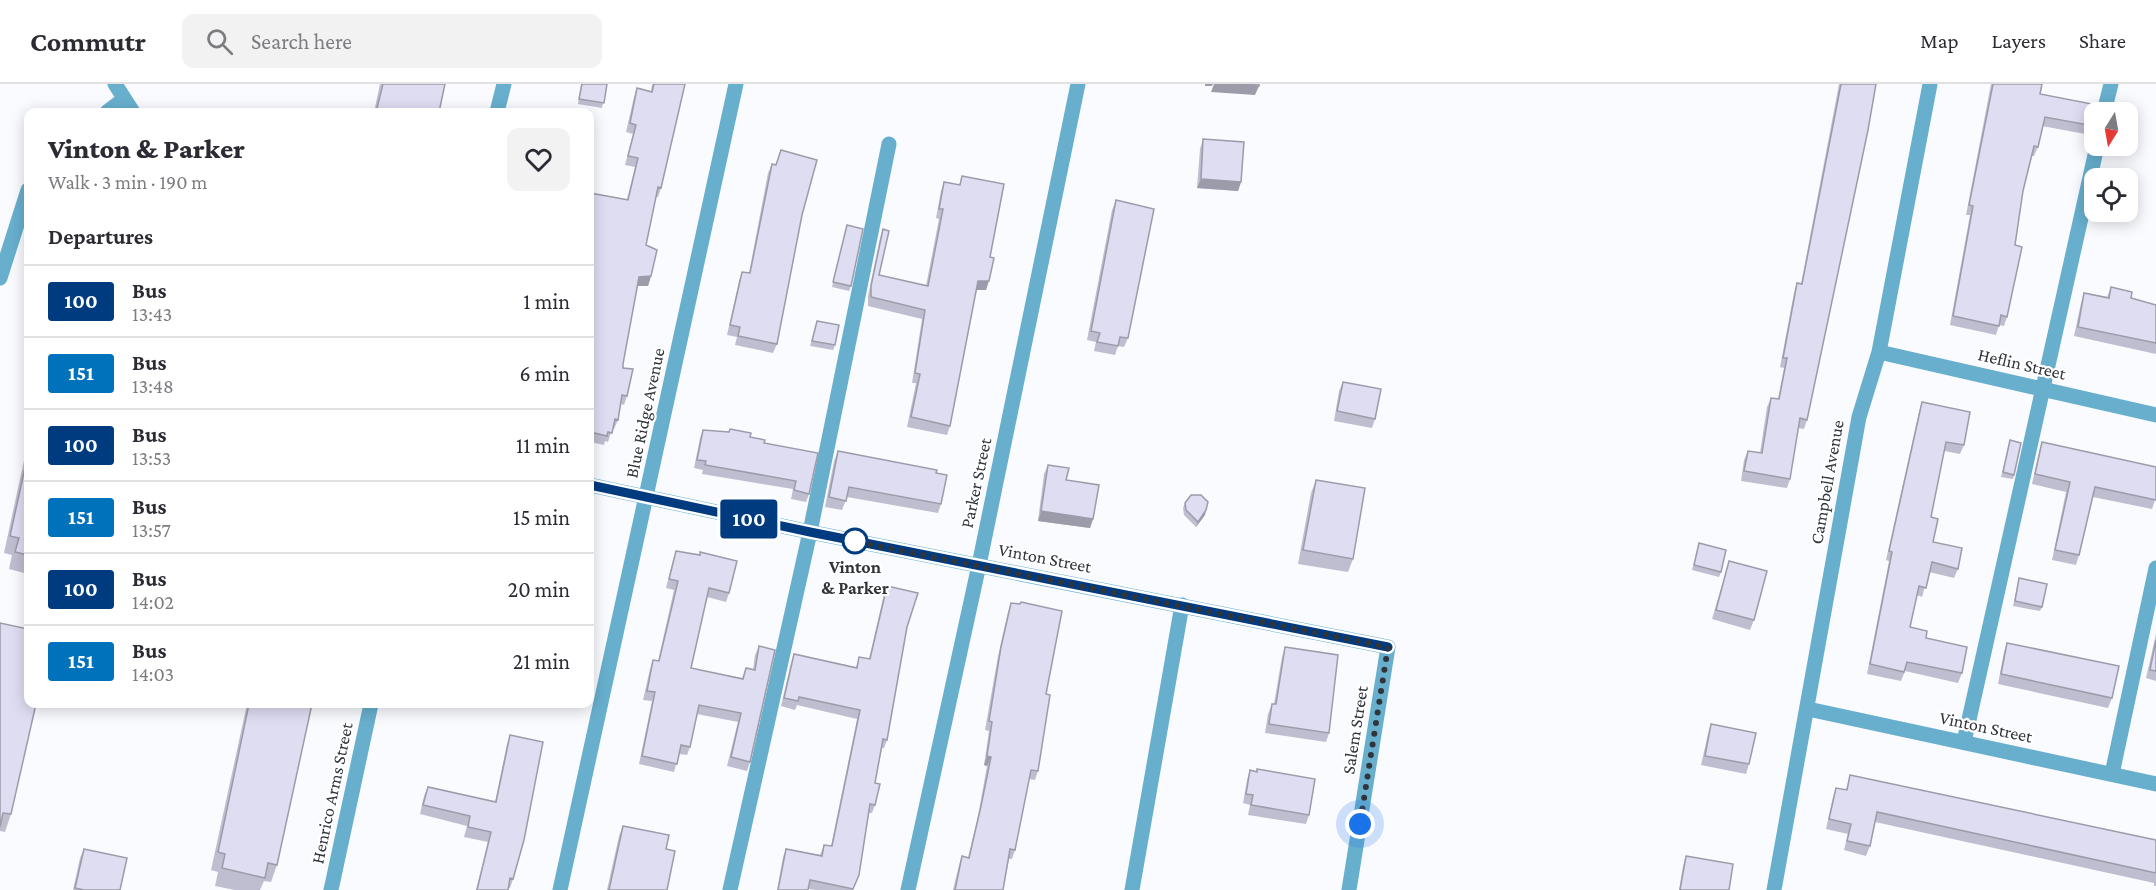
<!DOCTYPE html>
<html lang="en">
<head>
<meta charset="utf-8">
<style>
  body { margin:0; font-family:"Crimson Pro",serif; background:#f2f2f3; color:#2b2b33; height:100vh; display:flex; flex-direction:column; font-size:22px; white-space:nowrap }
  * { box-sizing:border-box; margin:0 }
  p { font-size:20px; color:#7c7c81 }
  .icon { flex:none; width:33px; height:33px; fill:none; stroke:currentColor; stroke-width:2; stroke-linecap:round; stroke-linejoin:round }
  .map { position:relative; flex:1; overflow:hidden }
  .sheet { position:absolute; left:24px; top:24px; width:570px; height:600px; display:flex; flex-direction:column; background:#fff; border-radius:12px; box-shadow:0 3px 15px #0003 }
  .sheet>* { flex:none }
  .badge { padding:0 12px; border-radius:4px; font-size:21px; line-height:39px }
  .needle { width:39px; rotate:191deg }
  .tools { position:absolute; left:2084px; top:18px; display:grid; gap:12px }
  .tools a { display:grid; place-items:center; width:54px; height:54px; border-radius:12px; background:#fff; box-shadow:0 3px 15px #0003; font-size:30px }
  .you { position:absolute; width:30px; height:30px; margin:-15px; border:4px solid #fff; border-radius:50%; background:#1a73e8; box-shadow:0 0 0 9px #1a73e833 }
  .map>.badge { position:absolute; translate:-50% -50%; box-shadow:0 0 0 3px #fff }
  h2 { padding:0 24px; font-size:22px; line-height:54px }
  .round { display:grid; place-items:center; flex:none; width:63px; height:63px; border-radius:12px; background:#f2f2f3 }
  .overview { display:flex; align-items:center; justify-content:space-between; height:102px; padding:0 24px }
  h1 { font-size:28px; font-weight:800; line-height:45px }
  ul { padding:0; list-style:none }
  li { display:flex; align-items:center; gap:18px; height:72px; padding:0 24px; border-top:2px solid #e1e1e2 }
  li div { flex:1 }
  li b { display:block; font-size:22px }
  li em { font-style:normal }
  li .badge { min-width:66px; font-weight:700; text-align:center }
  header { display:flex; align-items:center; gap:36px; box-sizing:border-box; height:84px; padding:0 30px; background:#fff; border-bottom:2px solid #e1e1e2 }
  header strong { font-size:28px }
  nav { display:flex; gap:33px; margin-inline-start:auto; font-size:21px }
  .search { width:420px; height:54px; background:#f2f2f3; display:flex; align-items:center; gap:15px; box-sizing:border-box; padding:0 21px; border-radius:12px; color:#7c7c81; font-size:22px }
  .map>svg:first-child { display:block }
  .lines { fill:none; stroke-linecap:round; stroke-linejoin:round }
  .service { stroke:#68afce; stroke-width:15 }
  .minor { stroke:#68afce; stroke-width:15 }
  .wall { fill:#bfbed0 }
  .shaded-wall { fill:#9b9ba9 }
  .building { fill:#deddf2; stroke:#9b9ba9; stroke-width:1.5 }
  .line-casing { stroke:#fff; stroke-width:14 }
  .line { stroke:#003b80; stroke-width:9 }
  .walk { stroke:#30353c; stroke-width:6; stroke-dasharray:0 10.8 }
  .stop-dot { fill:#fff; stroke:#003b80; stroke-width:3 }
  .labels { text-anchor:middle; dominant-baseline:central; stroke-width:4.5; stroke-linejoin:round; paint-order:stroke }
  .street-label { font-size:18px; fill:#30353c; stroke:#fff }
  .stop-label { font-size:18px; font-weight:bold; fill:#30353c; stroke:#fff }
</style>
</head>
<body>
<header>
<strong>Commutr</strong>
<div class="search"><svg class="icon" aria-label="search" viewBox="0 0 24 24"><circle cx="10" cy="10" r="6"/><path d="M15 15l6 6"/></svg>Search here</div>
<nav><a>Map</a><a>Layers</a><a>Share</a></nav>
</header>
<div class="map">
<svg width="2156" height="806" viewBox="0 0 2156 806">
  <rect width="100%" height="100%" fill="#f9fbff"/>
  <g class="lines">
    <path class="service" d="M2104,28l7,-28
      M1964,658l133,-596
      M2112,690l44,-206
      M730,806l80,-358 79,-388
      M1132,806l50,-285"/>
    <path class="minor" d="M115,0l18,28
      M107,28l17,-13
      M497,28l7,-28
      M0,194l28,-88
      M1879,268l277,63
      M590,401l220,47 578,115 -39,243
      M1808,625l348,75
      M331,806l40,-186
      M560,806l176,-806
      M908,806l71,-325 99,-481
      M1774,806l85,-473 20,-65 51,-268"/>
  </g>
  <path class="wall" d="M380,0h65l-6,28h-65z
    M581,0h26l-5,24 -24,-4z
    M652,0h33l-24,104 -3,9h-2l-10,48 5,31 -3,10h-11l-14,78 4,32 -3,9 -3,-1 -3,16 -4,9h-2l-4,13 -3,-1 -1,4 -14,-3v-249l37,6 8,-32 -10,-2 8,-31 -7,-2 8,-35 3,-9 14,3z
    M1839,0h37l-69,336 -3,9 -6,-1 -8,51 -3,9 -46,-7 3,-21 4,-9 12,2 7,-46 4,-9 7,1 6,-31 -4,-1 14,-74 3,-10 4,1z
    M1991,0h51l-2,10 48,31 -3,9 -43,-8 -4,21 -4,9h-2l-9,35 -8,54 -8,72 -3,9 -5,-1 -3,10 -46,-10 20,-110h-4z
    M1203,55l38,43 -3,9 -41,-3 3,-39z
    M781,66l21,65 -25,129 -4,9 -38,-8 2,-8 -10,-2 12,-54 3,-9 7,1 19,-100 4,-9 4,1z
    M962,92l28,81 -4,33h-10l-26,136 -3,9 -40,-8 9,-44h-4l10,-64 -54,-13v-10l12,-58 3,-9 -4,46 47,11 13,-67 -3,-1 5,-27 3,-9 15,3z
    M1116,116l12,138 -4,9 -6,-1 -3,9 -21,-4 2,-9 -9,-2 25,-130z
    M847,141l4,61 -2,5 -17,-4z
    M2111,203l20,11 25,7v49l-82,-18 7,-33 3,-10 23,4z
    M817,237l18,24 -2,5 -23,-4z
    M1343,298l32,37 -3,9 -38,-7 5,-30z
    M1922,318l42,43 -4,9 -16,-3 -13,66 2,25 25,27 -4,9 -25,-6 -7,25 -5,-2 -7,32 16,11 36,35 -4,10 -53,-12 -4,10 -34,-7 22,-113 -3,-1 33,-148z
    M703,346l47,7 14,6 45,51 -3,8 -15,-3 2,-10 -91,-15 1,-4 -9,-2 6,-30z
    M2010,356l4,35 -1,4 -12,-2z
    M28,358v132l-19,-5 3,-14 -8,-2z
    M2042,358l114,55 -4,12 -59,-12 -14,58 -3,10 -24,-5 14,-68 -34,-8 7,-32z
    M838,367l98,22 5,31 -3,9 -91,-16 -5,13 -17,-3 9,-46z
    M1048,381l18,15 27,39 -3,9 -52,-7 6,-47z
    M1316,396l37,79 -5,13 -50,-8 13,-71z
    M1185,419l21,7 -1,5 -9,12 -12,-12 -1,-7z
    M1699,459l22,29 -2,5 -27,-7z
    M676,467l53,42 -3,9 -19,-5 -16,71 51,10 4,-10 7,2 2,-15 4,-9 -9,116 -3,9 -20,-5 11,-44 -41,-8 -7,33 -3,8 -8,-1 -5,18 -35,-8 13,-63 -9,-1 7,-31 3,-9 5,1 16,-71 -8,-2 7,-28z
    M1729,477l25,59 -4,10 -38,-11z
    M2019,494l23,29 -2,4 -27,-5z
    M887,502l20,41 -20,113 -3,8h-2l-7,35v22l-3,8h-3l-10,62 -6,15h-38l-6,-1 -1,1h-31l6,-33 3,-8 34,6 4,-10 7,1 26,-127 -60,-14 -2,5 -14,-4 10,-43 3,-9 62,13 3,-10 10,2 15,-65z
    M1011,519l35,91 -8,77 -3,9 -6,-1 -14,71 -3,9h-3l-6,31h-50l6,-25 3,-9 6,2 10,-42 9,-50 -3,-1 5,-34 -4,-1 13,-74 10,-44z
    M0,539l11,191 -6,18 -5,-1z
    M2156,550v47l-10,-3z
    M2007,559l105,55 -4,10 -110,-24 6,-32z
    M1285,563l44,86 -3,9 -61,-9 3,-19 4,-10h2l8,-47z
    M247,620h65l-35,161 -6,17 -7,-1 -4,9h-25l-20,-4 3,-14 -7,-2z
    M1711,640l38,40 -3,10 -45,-9 7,-31z
    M510,651l3,144 -3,9h-2v2h-32l12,-48 -24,-5 3,-11 -47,-12 4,-18 4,-9 67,15 12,-58z
    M1257,685l52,46 -3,9 -58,-9 2,-10 -7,-2 4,-23 3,-10 6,1z
    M1850,691l306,65v46h-2v-3l-279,-61 -5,24 -4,10 -22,-6 4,-16 -22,-5 7,-32 3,-9 10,2z
    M623,742l43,23 1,41h-60l12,-54z
    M84,765l36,41h-47l7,-32z
    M1686,772l43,34h-50l4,-24z"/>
  <path class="shaded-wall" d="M1205,0h8l-1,2h-7z
    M1214,0h21l24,2 -4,9 -44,-3z
    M1201,95l40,3 -3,9 -41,-3z
    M651,192l-3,10h-13l4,-9z
    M978,197h11l-3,9h-11z
    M1206,426l-1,5 -9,12 2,-5z
    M1041,427l52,8 -3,9 -52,-7z
    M987,672l4,1 -4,9 -3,-1z"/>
  <path class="building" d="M383,0h62l-6,28h-63z
    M582,0h25l-3,19 -25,-4z
    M654,0h31l-24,104 -3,-1 -12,58 11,5 -6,26 -12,1 -16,87v4l10,1 -6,27 -5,-1 -4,25 -3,-1 -3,14 -4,-1 -1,4 -17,-4v-239l38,7 10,-42 -10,-2 8,-31 -6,-2 7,-35 15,4z
    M1235,0h24v2z
    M1841,0h35l-8,46 -61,290 -7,-2 -10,61 -46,-8 4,-20 14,2 9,-55 8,1 8,-41h-4l14,-75 5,1z
    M1993,0h49l-2,10 52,10 -4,21 -43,-8 -7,30 -4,-1 -11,45 -8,54 7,2 -15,70 -6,-2 -2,11 -46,-10 20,-110 -4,-1z
    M1203,55l41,3 -3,40 -40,-3z
    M781,66l36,10 -15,55 -25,129 -39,-8 2,-9 -10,-2 12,-53 8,1 22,-109 4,1z
    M962,92l42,8 -14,73 4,1 -5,23h-11l-28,145 -39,-9 9,-43 -5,-1 10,-63 -54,-13v-11l12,-57 6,2 -10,44 49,11 15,-77h-4l5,-27 16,3z
    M1116,116l38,9 -26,129 -8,-1 -2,9 -21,-4 3,-9 -9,-2z
    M847,141l16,4 -12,57 -18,-4z
    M2111,203l21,5 -1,6 25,7v38l-78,-16 6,-34 25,5z
    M817,237l22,4 -4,20 -23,-4z
    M1343,298l38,7 -6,30 -38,-8z
    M1922,318l48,10 -6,33 -18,-3 -15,75 7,2 -5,23 29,6 -4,21 -26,-7 -6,26 -7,-2 -9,41 17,4 -1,7 41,9 -5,26 -55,-11 -3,10 -34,-8 22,-112 -3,-1z
    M730,345l21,4 -1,4 15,3 -1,3 54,10 -9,41 -15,-4 2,-9 -91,-16 1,-4 -9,-1 6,-30 26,2z
    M2010,356l11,3 -7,32 -11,-3z
    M2042,358l114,25v33l-61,-13 -16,68 -24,-5 15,-68 -35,-8z
    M838,367l99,19 -1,3 11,2 -6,29 -92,-17 -3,14 -17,-4z
    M28,370v101l-13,-3 4,-14 -9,-2z
    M1048,381l21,3 -3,12 33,5 -6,34 -52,-8z
    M1316,396l49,8 -12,71 -50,-9z
    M1191,411h10l7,7 -2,8 -8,12 -12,-12 -1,-7z
    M590,437h3l-3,17z
    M1699,459l27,7 -5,22 -27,-7z
    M676,467l24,4v-3l37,9 -8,32 -20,-5 -18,80 52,11 3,-11 9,2 4,-24 16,4 -25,112 -19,-5 10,-44 -42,-8 -9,42 -9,-2 -4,19 -35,-8 13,-64 -8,-1 6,-31 6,1 19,-80 -9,-2z
    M1729,477l38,10 -13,49 -38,-10z
    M2019,494l28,6 -5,23 -27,-6z
    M887,502l31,7 -11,34 -20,113 -4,-1 -8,44 5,1 -5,21 -5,-1 -11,71 -6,14 -43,-9 -2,10h-30l8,-41 36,7 2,-11 8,1 28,-136 -61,-13 -1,4 -14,-3 10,-44 63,14 2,-11 11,2z
    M1021,518l41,9 -16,83 4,1 -12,76 -7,-1 -16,80 -5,-1 -7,41h-48l7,-34 7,2 12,-52 10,-49 -4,-1 5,-34 -3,-1 12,-74 10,-44 9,1z
    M0,539l28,6v75h8l-25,110 -8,-1 -3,14z
    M2156,556v31l-6,-1z
    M2007,559l112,23 -7,32 -111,-24z
    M1285,563l53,8 -9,78 -60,-9 3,-20h4z
    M249,620h63l-35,161 -9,-2 -3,15 -43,-10 3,-14 -7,-2z
    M1711,640l45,9 -7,31 -44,-8z
    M510,651l33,7 -19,98 -11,39 -3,-1 -2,12h-31l14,-58 -23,-5 2,-11 -47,-11 5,-18 68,15z
    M1257,685l58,10 -6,36 -58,-10 2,-10 -7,-1 4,-24 7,2z
    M1850,691l306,65v33l-279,-61 -7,34 -23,-5 4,-17 -22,-5 7,-31 11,2z
    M623,742l46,9 -3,14 9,2 -8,39h-58z
    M84,765l43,9 -7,32h-36l-9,-2z
    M1686,772l47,8 -4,26h-49z"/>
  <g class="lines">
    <g class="line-casing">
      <path id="line" d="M590,401l220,47 578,115"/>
    </g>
    <use href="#line" class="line"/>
    <path class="walk" d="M855,457h-3l536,106 -28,177"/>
  </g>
  <circle class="stop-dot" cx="855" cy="457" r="12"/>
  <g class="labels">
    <g class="street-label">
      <text transform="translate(2022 280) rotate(13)">Heflin Street</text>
      <text transform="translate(645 329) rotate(-78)">Blue Ridge Avenue</text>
      <text transform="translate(1827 398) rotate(-80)">Campbell Avenue</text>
      <text transform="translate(976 399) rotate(-78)">Parker Street</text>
      <text transform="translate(1045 474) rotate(11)">Vinton Street</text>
      <text transform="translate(1986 643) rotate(12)">Vinton Street</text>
      <text transform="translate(1355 646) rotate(-81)">Salem Street</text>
      <text transform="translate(332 709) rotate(-78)">Henrico Arms Street</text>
    </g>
    <g class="stop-label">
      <text x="855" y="483">Vinton<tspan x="855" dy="21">&amp; Parker</tspan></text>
    </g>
  </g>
</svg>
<div class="tools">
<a><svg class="needle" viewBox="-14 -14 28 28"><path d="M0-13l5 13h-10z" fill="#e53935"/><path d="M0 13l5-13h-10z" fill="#7c7c81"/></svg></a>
<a><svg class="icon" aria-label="locate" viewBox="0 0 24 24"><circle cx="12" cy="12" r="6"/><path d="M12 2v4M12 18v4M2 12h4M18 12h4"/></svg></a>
</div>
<div class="you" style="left:1360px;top:740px"></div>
<b class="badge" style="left:749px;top:435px;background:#003b80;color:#fff">100</b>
<section class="sheet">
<div class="overview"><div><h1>Vinton &amp; Parker</h1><p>Walk · 3 min · 190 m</p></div><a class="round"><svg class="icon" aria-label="heart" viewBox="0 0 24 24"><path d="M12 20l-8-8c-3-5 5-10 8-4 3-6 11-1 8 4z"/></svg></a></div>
<h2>Departures</h2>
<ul>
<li><span class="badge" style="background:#003b80;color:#fff">100</span><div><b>Bus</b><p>13:43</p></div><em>1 min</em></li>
<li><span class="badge" style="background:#0072bc;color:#fff">151</span><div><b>Bus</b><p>13:48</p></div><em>6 min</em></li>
<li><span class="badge" style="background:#003b80;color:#fff">100</span><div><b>Bus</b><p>13:53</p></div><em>11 min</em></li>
<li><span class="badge" style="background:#0072bc;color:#fff">151</span><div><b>Bus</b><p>13:57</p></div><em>15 min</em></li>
<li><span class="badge" style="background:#003b80;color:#fff">100</span><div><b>Bus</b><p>14:02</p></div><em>20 min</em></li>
<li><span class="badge" style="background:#0072bc;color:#fff">151</span><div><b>Bus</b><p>14:03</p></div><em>21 min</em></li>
</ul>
</section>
</div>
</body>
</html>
